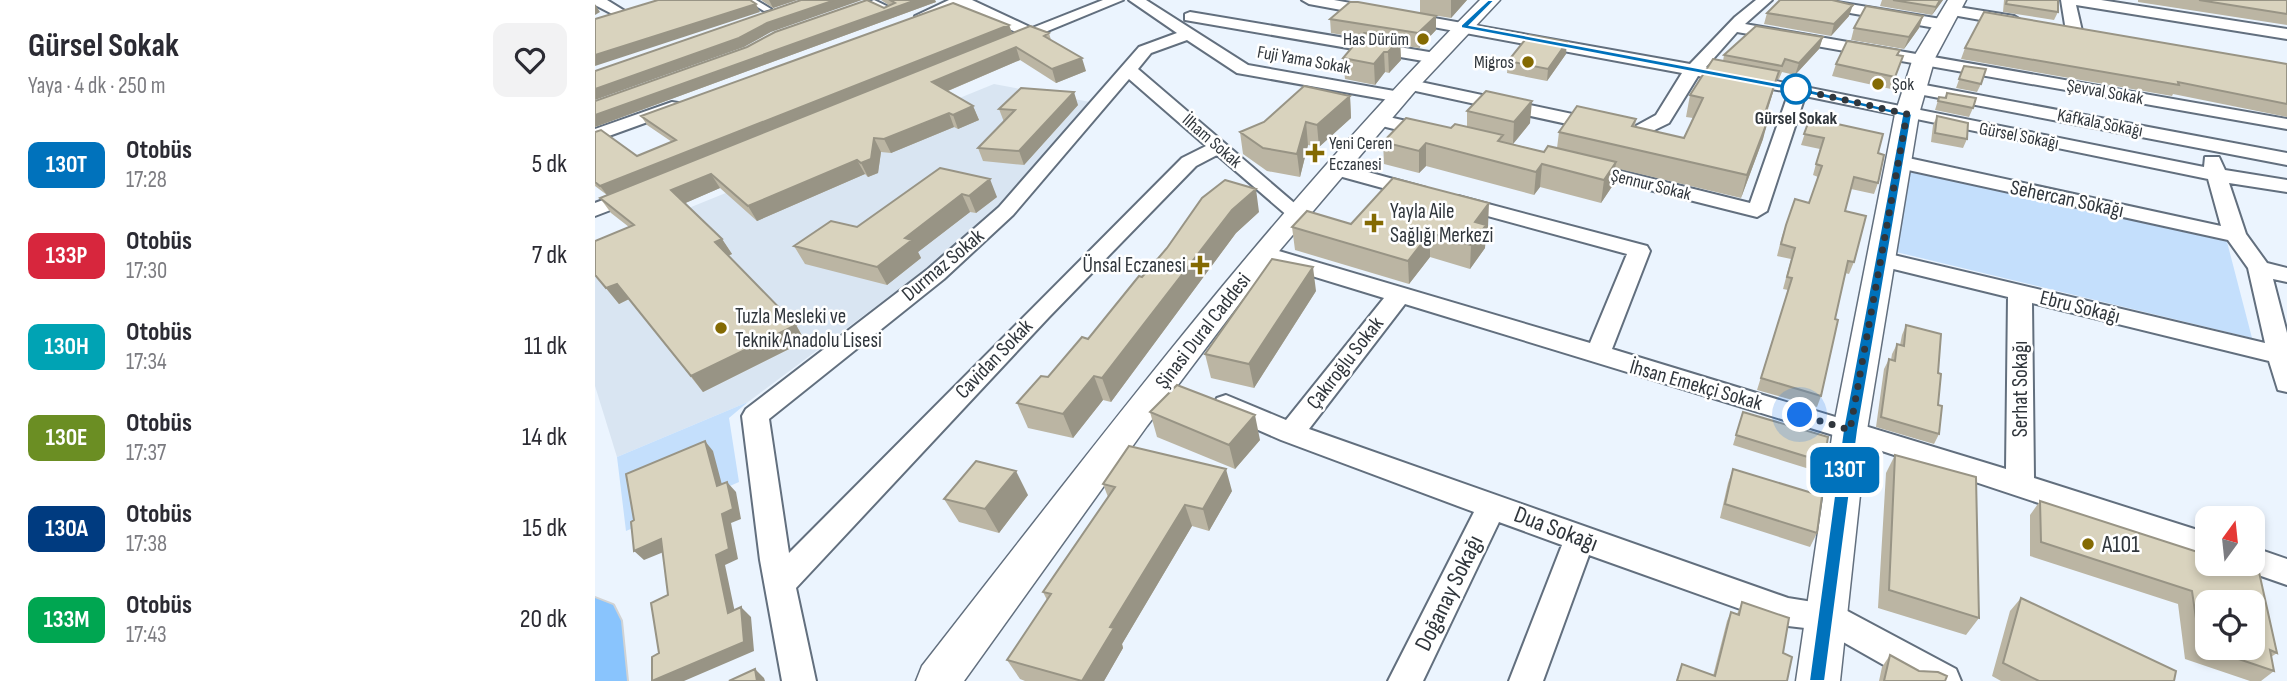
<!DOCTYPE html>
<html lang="tr">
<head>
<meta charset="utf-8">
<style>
  body { margin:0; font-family:"Sofia Sans Condensed",sans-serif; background:#f2f2f3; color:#2b2b33; height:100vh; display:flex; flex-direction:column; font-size:26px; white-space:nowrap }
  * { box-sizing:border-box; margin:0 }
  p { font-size:23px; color:#7c7c81 }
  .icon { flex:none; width:38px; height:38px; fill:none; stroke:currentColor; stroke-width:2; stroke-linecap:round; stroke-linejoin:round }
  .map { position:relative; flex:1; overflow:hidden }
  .sheet { display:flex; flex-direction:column; background:#fff; width:595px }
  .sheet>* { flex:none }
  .badge { padding:0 14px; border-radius:10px; font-size:24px; line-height:46px }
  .needle { width:46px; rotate:15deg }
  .tools { position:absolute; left:1600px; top:506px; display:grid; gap:14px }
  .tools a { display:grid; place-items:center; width:70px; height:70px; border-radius:14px; background:#fff; box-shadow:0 4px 10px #0003; font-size:35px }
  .you { position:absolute; width:35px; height:35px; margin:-18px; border:5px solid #fff; border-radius:50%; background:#1a73e8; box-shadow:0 0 0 10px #1a73e833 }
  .map>.badge { position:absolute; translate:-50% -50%; box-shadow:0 0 0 4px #fff }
  .round { display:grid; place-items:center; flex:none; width:74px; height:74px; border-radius:14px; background:#f2f2f3 }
  .headline { display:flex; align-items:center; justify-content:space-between; height:119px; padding:0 28px }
  h1 { font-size:33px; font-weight:700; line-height:52px }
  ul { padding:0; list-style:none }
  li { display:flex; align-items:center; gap:21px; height:91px; padding:0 28px }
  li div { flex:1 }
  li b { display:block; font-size:26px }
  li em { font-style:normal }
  li .badge { min-width:77px; font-weight:700; text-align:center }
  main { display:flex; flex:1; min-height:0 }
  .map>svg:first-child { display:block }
  .built { fill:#d9e5f2 }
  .green { fill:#c4dffc }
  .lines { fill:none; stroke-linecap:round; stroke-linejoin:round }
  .service-casing { stroke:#626f7e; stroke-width:4 }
  .minor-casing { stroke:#626f7e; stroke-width:4 }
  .tertiary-casing { stroke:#626f7e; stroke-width:3 }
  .primary-casing { stroke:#d1d3d4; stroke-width:4 }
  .service { fill:#fff; fill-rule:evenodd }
  .minor { fill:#fff; fill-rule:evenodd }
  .tertiary { fill:#fff; fill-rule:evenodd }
  .primary { fill:#89c4fd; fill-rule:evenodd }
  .wall { fill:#bbb5a3 }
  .shaded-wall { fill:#989485 }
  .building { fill:#d9d3be; stroke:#989485; stroke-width:2; fill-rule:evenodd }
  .line { fill:#0072bc; stroke:#fff; stroke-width:2 }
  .walk { stroke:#30363c; stroke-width:7; stroke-dasharray:0 12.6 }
  .poi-dot { fill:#846a03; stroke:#fff; stroke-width:2.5 }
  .stop-dot { fill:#fff; stroke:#0072bc; stroke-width:3.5 }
  .labels { text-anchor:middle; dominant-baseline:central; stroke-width:5; stroke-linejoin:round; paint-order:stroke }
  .far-poi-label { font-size:18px; fill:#30363c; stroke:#fff; text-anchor:end }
  .far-street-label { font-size:18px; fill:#30363c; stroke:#fff }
  .far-stop-label { font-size:18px; font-weight:bold; fill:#30363c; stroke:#fff }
  .street-label { font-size:21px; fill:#30363c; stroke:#fff }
  .poi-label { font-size:21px; fill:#30363c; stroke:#fff; text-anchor:start }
  .near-street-label { font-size:24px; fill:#30363c; stroke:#fff }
  .near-poi-label { font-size:24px; fill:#30363c; stroke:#fff; text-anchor:start }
</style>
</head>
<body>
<main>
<section class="sheet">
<div class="headline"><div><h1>Gürsel Sokak</h1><p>Yaya · 4 dk · 250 m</p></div><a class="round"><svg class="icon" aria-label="heart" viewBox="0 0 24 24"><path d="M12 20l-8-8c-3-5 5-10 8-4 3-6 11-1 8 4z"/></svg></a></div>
<ul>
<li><span class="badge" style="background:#0072bc;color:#fff">130T</span><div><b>Otobüs</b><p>17:28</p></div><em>5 dk</em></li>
<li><span class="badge" style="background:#d7263d;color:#fff">133P</span><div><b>Otobüs</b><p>17:30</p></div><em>7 dk</em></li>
<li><span class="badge" style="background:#00a3b4;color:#fff">130H</span><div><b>Otobüs</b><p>17:34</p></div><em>11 dk</em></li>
<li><span class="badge" style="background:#6b8e23;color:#fff">130E</span><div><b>Otobüs</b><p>17:37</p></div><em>14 dk</em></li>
<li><span class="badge" style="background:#003b80;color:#fff">130A</span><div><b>Otobüs</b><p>17:38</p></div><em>15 dk</em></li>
<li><span class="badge" style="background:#00a651;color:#fff">133M</span><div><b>Otobüs</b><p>17:43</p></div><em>20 dk</em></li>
</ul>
</section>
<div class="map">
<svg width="1692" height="681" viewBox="0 0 1692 681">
  <rect width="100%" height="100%" fill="#ebf4fe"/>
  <path class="built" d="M399,84l96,18 -94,111 -70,56 -178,133 -131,55 -22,-71v-140z"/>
  <path class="green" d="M1312,170l319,68 26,100 -360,-87z
    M153,402l-19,16 10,64 -113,49 -9,-74z"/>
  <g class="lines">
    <g class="service-casing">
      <path id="service" d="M151,0h10l15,9 -7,2z
        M279,0l21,10 1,2 -7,2 -16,-9 -16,5 -4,-2z"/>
    </g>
    <g class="minor-casing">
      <path id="minor" d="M0,0h12l21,13 -8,5 -25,-13z
        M354,0h23l60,28 71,-28h20l-114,47 -8,-5 17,-9 -58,-26 -37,14 -8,-5z
        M534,0h17l102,65 152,27 9,5 -9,5 -163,-29 -50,-33 -36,13 -13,16 168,144 -10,6 -7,-2 -72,-62 -21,11 -147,151 -253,271 20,93h-34l-22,-121 -18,-144 4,-7 182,-140 71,-62 140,-160 38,-14zM534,79l77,67 -24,12 -393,395 -20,-134 175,-140 69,-64z
        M707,0h32l356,64 45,-47 21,-17h16l-27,24 542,95v10l-550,-97 -31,35 498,100 1,-10h14l6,13 62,10v12l-58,-9 17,51 21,29 20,5v14l-14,-3 14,54v59l-9,-2 -9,-29 -237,-58 2,175 173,55v26l-364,-121 -438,-134 -96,125 479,169 50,8 118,63 5,12h-49l-90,-51 -34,-4 -199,-71 -46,126h-34l53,-136 -63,-23 -76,159h-35l86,-169 -193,-72 -64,-28 -4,-7 4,-7 9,-3 60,25 98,-122 -128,-39 -3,-5 3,-5h16l318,94 37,-89 -176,-48 -3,-4 10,-6 189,50 3,5 -38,98 394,120 2,-172 -135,-33 -3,-5 3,-5 8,-2 384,91 -17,-75 -20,-28 -329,-72 -10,-6 10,-6 322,70 -13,-47 -403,-83 -38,115 -10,6 -183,-46 -3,-4 10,-6 169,42 39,-111 -91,-16 -29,47 -33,16 -225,-49 -9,-5 9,-5 223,47 22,-12 26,-42 -373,-69z
        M1197,0h33l116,19 8,5 -8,5 -142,-25z
        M1466,0h40l186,29v10l-211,-34 6,26 -8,5 -8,-5z
        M1357,6l62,10 8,5 -8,5 -67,-12v-6z
        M595,12l245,41 8,5 -8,5 -250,-43v-6z
        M1319,83l373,70v12l-379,-73 -3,-4z
        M77,102l6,1 3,4 -3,4 -83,30v-12z
        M785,115l57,13 2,4 -9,6 -56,-14 -3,-4z
        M740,163l91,25 3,4 -10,6 -91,-25 -3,-4 3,-4z
        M40,188l10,6 -3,4 -47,18v-13z
        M1657,547l35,12v26l-46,-16 -3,-5h14z"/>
    </g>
    <g class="tertiary-casing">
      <path id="tertiary" d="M885,0h20l-78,83 -142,167 -133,176 -183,255h-48l6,-15c179,-229 353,-460 558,-666z
        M1353,0h18l-31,58 -16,56 -52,316 -27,251h-44l37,-251 62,-316 18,-56z"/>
    </g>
    <g class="primary-casing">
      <path id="primary" d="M0,598l18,7 8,16 6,60h-32z"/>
    </g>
    <use href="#service" class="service"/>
    <use href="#minor" class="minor"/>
    <use href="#tertiary" class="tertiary"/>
    <use href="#primary" class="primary"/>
  </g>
  <path class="wall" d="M166,0h36l-24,8z
    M286,0h54l1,2 -341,125v-26l295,-95z
    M825,0h47l-16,18 -31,-5z
    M1287,0h61l-11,15 -52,-9z
    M1409,0h54v12l-4,8 -51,-8z
    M1543,0h149v25l-149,-23z
    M1172,13l82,3 -18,20 -67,-12z
    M841,16v14l-17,18 -19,-3 1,15 -12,13 -4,-1 -10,13 -30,-6 -2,-21 17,-20 -29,-5 -1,-14z
    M1328,16l-4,12 -15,21 -53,-9 3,-12z
    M414,25l3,8 -405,162 -12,-9v-54l42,24 35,-14 -25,-17 -6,-9z
    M454,33l2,7 35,31 -30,12 -36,-23 -72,31 25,15 6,14 -21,9 -4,-2 -63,26 -10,-1 -3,21 -10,4 -3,-3 -108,47 -37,-33 -35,15 37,36 10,15 -4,2 68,69 9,16 -102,51 -74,-93 -10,5 -24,-29 34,-48 -18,-14 -11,-15z
    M1228,37l-4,12 -24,26 -13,-3 -3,7h-2l-11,37 -3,23 -22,59 -126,-30 -2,17 -12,18 -61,-16 -6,8 -108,-29 -7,7 -35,-9 -1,-22 68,-14 16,-1v-16l63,12 -17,21 31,8 13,-4 2,-16 77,-13 -1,8 49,11 9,-20 -7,-1 4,-22 33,-34 1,-6z
    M1370,48l322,16v53l-114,-23 -1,2 -211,-37z
    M971,54l-19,27 -40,-8 1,-12z
    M1308,56l-12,33 -59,-13 4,-12z
    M1369,66l17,18 -4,8 -21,-4z
    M1352,93l26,15 -4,9 -34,-7 4,-13 5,1z
    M755,96l1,22 -32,29 -11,-2 -8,32 -33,-6 -24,-17 -3,-22z
    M483,105l-54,60 -41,-4 -5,-13 26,-26 -5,-13z
    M1342,116l30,23 -4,9 -32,-6 2,-17z
    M1215,118l68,35v30l-4,11 -23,-5 -6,22 9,51 -5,12 -4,-1 -10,46 -14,77 -4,11 -60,-17 31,-100 -5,-1 8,-30 -14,-3 5,-20 13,-37 14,4 9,-26 -5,-2 7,-26 -19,-4z
    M345,168l57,29 -21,16 -6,-1 -52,40 3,6 -34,27 -82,-21 -11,-18 63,-19z
    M664,212l-23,21 -125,169 -8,-2 -30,38 -45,-10 -11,-25 31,-26 40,-38 54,-62z
    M756,224l137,3 -2,3 -1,18 -15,21 -40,-12 -21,27 -114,-34 -3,-23z
    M721,291l-62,97 -43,-10 -6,-24z
    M1311,325l32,48 1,61 -5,10 -58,-17 8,-58 5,-10 2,1 1,-6 5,-10 3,1 2,-10z
    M555,412l110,28 -25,29 -78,-32z
    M1148,412l81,50 -5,10 -86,-27z
    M1300,455l84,163 -13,17 -88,-27 8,-135z
    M1138,469l84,64 -7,14 -90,-29 8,-35z
    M508,484l129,7 -23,40 -17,-5 -70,118 1,4 -19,33h-79l-5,-2 -13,-19 40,-60 -4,-8 65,-95z
    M433,495l-29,38 -40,-11 -15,-23z
    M1445,501l167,54 70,98 -6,4 3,14 -13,10h-11l-65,-22 -7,-55 -148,-48v-41z
    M1426,598l153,83h-173l-9,-5 18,-65z
    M1147,602l41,51 4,28h-111l6,-17 31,12 14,-55 4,-9 6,2z
    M1295,655l29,16 26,10h-66l3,-14z"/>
  <path class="shaded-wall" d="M174,0h28l-24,8z
    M240,0h27l-91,32 -27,15 -149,53v-11l172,-66z
    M321,0h19l1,2 -341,125v-12z
    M856,0h16l-16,18z
    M1345,0h3l-11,15 4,-8z
    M0,4l5,8 -5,3z
    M161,4l4,8 -165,54v-11z
    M1258,5l-4,11 -18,20 3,-12z
    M841,16v14l-17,18 -1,-15z
    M1328,16l-4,12 -15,21 5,-12z
    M414,25l3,8 -405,162 -7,-9z
    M1228,37l-4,12 -24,26 4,-12z
    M805,39l1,21 -12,13 -1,-21z
    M972,42l-1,12 -19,27 1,-12z
    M421,47l4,13 -82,35 -6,-13z
    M789,52l1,20 -10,13 -1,-21z
    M487,58l4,13 -30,12 -4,-14z
    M1184,71l-6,21 -15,46 6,-22z
    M479,92l4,13 -54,60 -5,-14z
    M755,96l1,22 -32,29 -2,-22z
    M937,101l-2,22 -17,21 1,-22z
    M378,106l6,14 -21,9 -5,-14z
    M354,113l5,14 -63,26 -7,-14z
    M1174,117l-6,22 -22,59 6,-23z
    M711,122l2,23 -8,32 -3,-23z
    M279,138l7,14 -3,21 -10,4 -7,-14z
    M831,143v23l-7,7v-22z
    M262,160l8,14 -108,47 -9,-15z
    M1021,162l-3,23 -12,18 3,-23z
    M947,164l-2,23 -6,8 2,-23z
    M116,174l9,14 -39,17 -10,-15z
    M395,179l7,18 -21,16 -7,-17z
    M661,189l3,23 -23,21 -125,169 -9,-24 130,-168z
    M367,194l8,18 -52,40 3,6 -34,27 -10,-18 28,-29z
    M894,203l-1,24 -2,3 -1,18 -15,21 1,-24 4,-23z
    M835,233v24l-21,27 -1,-23z
    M127,239l10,15 -7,3 -10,-15z
    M718,267l3,24 -62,97 -5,-24z
    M22,284l12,15 -10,5 -13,-16z
    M201,325l9,16 -102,51 -12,-16z
    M499,376l9,24 -30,38 -10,-24z
    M660,415l5,25 -25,29 -6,-24z
    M110,441l8,10 12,45 -8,-10z
    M631,469l6,22 -23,40 -6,-22z
    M421,471l12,24 -29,38 -14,-24z
    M132,482l9,10 5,27 -10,4 7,36 -13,6 12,57 -9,-9 -12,-58z
    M590,505l7,21 -70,118 1,4 -19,33h-22l28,-54z
    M66,539l10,10 -27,11 -10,-9z
    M146,607l10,10 3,34 -70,30h-31z
    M160,669l9,9 1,3h-8z"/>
  <path class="building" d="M63,0h92l6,4 -161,51v-36z
    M206,0h34l-68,23 -28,15 -144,51v-18z
    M272,0l17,8 11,-5 -5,-3h26l-321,115v-14l152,-54 28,-15z
    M1185,0h52l21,5 -19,19 -67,-11z
    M1298,0h47l-4,7z
    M1412,0h51v12l-52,-8z
    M1604,0h88v14z
    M755,2h8l78,14 -18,17 -88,-14z
    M358,3l56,22 -409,161 -5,-4v-50l6,-2 36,26 39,-16 -35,-24z
    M1271,6l57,10 -14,21 -55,-9z
    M1389,12l303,52v40l-109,-22 1,3 -214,-37z
    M435,26l19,7 -5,3 38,22 -30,11 -36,-22 -84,35 41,24 -20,9 -4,-2 -65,26 -10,-1 -3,21 -10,4 -4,-3 -109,46 -37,-32 -40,16 51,49 -7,3 81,83 -105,51 -74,-92 -11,4 -11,-13v-34l39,-16 -34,-27z
    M1161,26l67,11 -24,26 -14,-4 -3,7 -58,-11z
    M769,33l36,6 -12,13h-4l-10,12 -31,-6z
    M934,35l38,7 -19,27 -40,-8z
    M1252,41l53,9 -3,5 6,1 -8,21 -59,-13z
    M1118,59l66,12 -15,45 5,1 -22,58 -188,-43 18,-26 59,13 -4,7 52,12 19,-40 -13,-3z
    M1369,66l22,3 -5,15 -22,-5z
    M709,86l46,10 -33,29 -11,-3 -9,32 -34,-6 -23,-16 24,-10z
    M426,88l53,4 -55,59 -41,-3 37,-38 -16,-1z
    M891,91l46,10 -18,21 -47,-11z
    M1352,93l29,5 -3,10 -35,-7 1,-4 7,1z
    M1342,116l31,7 -1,16 -32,-6z
    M811,118l45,10 4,-4 48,11 -5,6 46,11 4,-6 68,16 -12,18 -62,-16 -6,8 -110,-29 -7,8 -36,-9z
    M1215,118l73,16 -5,19 6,2 -6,28 -24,-6 -9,34 21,5 -12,46 -6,-1 -13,58 3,1 -17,76 -60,-18 31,-100 -5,-1 8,-29 -14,-4 5,-19 9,-26 14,4 13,-37 -6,-2 8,-26 -20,-4z
    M345,168l50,11 -21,17 -7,-2 -57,44 7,2 -35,27 -83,-21 37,-25 26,6z
    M798,178l96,25 -14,19 11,3 -15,20 -41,-12 -22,28 -116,-34 15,-16 44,13z
    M630,180l31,9 -24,21 -130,168 -8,-2 -31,38 -46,-11 24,-27 7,1 34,-40 6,2 51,-63 3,1 25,-29 35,-50z
    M677,259l41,8 -64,97 -44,-10z
    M1311,325l35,9 -3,39 3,1 -3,31 4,1 -3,28 -58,-17 8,-58 6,2 2,-17 7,2z
    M582,385l78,30 -26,30 -79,-33z
    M1148,412l85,25 -4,25 -88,-27z
    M110,441l12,45 10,-4 6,27 -11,5 7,35 -13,6 12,58 13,-6 3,35 -92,39v-24l7,-4 -8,-50 17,-8 -7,-56 -27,12 -3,-29 3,-2 -8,-46z
    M534,446l97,23 -23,40 -18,-4 -75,122 4,1 -32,53 -75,-21 44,-66 -8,-2 72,-105 -12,-3z
    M1300,455l81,22 3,141 -90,-28z
    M381,461l40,10 -31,38 -41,-10z
    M1138,469l89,27 -5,37 -92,-29z
    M1445,501l167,54v9h26l26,8 18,81 -7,-3 4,21 -74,-25 -8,-55 -151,-49zM1612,602h45v46h-45z
    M1426,598l155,73 -2,10h-135l-36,-18z
    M1147,602l47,16 -6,35 9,4 -5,24h-110l5,-17 33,12 16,-64 8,3z
    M1295,655l29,16 19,1 9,4 -2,5h-61z
    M160,669l2,12h-28z"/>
  <path class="line" d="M893,0h7l-25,25 329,62 113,27 -54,316 -33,251h-16l34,-251 59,-314 -103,-24 -338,-64v-3z"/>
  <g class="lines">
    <path class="walk" d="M1201,89l111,25 -57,316 -50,-15"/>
  </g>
  <g class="poi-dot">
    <circle cx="828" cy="39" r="7"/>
    <circle cx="933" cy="62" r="7"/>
    <circle cx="1283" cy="84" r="7"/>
    <path d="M716.5 142.5h7v7h7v7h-7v7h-7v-7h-7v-7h7z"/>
    <path d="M775.5 212.5h7v7h7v7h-7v7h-7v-7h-7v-7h7z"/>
    <path d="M601.5 254.5h7v7h7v7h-7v7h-7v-7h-7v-7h7z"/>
    <circle cx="126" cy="328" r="7"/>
    <circle cx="1493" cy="544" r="7"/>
  </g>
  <circle class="stop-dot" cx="1201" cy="89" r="14"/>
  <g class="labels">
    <g class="far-poi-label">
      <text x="814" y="39">Has Dürüm</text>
      <text x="919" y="62">Migros</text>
      <text x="1297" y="84" text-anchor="start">Şok</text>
      <text x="734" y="143" text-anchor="start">Yeni Ceren<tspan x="734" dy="21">Eczanesi</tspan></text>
    </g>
    <g class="far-street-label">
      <text transform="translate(709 60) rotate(10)">Fuji Yama Sokak</text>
      <text transform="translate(1510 92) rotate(10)">Şevval Sokak</text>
      <text transform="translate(1505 123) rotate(11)">Kafkala Sokağı</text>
      <text transform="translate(1424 136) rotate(11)">Gürsel Sokağı</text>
      <text transform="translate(617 141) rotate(41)">İlham Sokak</text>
      <text transform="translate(1056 185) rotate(14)">Şennur Sokak</text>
    </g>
    <g class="far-stop-label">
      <text x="1201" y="118">Gürsel Sokak</text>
    </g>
    <g class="street-label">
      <text transform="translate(1472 199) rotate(12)">Sehercan Sokağı</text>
      <text transform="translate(348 265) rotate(-40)">Durmaz Sokak</text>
      <text transform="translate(1485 307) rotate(14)">Ebru Sokağı</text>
      <text transform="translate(608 331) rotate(-52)">Şinasi Dural Caddesi</text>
      <text transform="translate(399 359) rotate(-46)">Cavidan Sokak</text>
      <text transform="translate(750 363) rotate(-52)">Çakıroğlu Sokak</text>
      <text transform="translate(1101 385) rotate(16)">İhsan Emekçi Sokak</text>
      <text transform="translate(1425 389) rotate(-90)">Serhat Sokağı</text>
    </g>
    <g class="poi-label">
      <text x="795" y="211">Yayla Aile<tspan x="795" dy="24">Sağlığı Merkezi</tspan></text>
      <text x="591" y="265" text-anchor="end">Ünsal Eczanesi</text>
      <text x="140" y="316">Tuzla Mesleki ve<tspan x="140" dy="24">Teknik Anadolu Lisesi</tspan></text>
    </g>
    <g class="near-street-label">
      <text transform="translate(961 529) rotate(21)">Dua Sokağı</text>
      <text transform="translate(854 593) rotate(-64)">Doğanay Sokağı</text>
    </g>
    <g class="near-poi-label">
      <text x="1507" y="544">A101</text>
    </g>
  </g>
</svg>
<div class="tools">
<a><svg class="needle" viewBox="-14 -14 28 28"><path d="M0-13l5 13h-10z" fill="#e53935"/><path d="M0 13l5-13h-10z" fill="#7c7c81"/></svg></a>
<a><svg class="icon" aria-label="locate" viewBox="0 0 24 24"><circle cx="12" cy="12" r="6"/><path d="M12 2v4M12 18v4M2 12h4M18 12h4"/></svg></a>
</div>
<div class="you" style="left:1205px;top:415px"></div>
<b class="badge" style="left:1250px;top:470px;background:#0072bc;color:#fff">130T</b>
</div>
</main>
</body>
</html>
